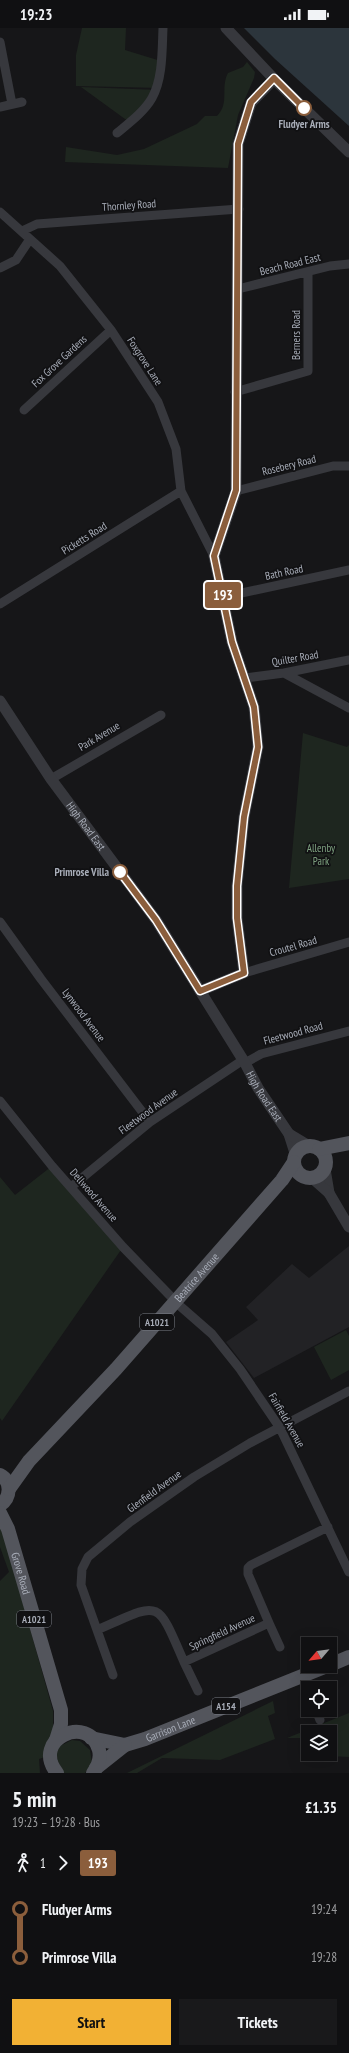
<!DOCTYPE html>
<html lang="en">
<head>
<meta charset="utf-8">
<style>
  body { margin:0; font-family:"PT Sans Narrow",sans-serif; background:#19191b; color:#f1f3f6; height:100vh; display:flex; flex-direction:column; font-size:15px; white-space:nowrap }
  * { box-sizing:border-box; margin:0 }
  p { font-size:13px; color:#9c9d9f }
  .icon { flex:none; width:22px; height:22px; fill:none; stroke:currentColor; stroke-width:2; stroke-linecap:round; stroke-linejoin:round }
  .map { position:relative; height:1745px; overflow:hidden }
  .panel { display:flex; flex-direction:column; background:#101012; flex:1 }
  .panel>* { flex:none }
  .badge { padding:0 8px; border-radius:3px; font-size:14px; line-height:26px }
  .needle { width:26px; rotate:241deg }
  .controls { position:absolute; left:301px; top:1609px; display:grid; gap:8px }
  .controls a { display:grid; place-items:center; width:36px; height:36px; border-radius:0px; background:#101012; box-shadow:0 4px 16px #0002,0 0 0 1px #303032; font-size:20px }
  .map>.badge { position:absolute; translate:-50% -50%; box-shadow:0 0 0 2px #fff }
  .legs { display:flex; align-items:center; gap:6px; height:44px; padding:0 12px; font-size:13px }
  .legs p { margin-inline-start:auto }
  .summary { display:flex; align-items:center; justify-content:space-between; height:68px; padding:0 12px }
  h1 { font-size:22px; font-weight:600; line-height:30px }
  .button { display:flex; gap:8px; margin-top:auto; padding:8px 12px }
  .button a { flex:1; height:46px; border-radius:0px; background:#f2b134; color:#111; font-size:16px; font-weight:600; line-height:46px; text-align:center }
  .button a+a { background:#19191b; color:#f1f3f6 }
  ul { padding:0 12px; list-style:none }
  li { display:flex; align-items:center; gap:14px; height:48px; font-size:15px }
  li i { display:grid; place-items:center; width:6px; height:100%; margin:0 5px; background:currentColor }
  li i::after { content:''; width:10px; height:10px; margin:-5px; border:3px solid; border-radius:50%; background:#101012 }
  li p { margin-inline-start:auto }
  li:first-child i { background:linear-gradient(#0000 50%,currentColor 0) }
  li:last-child i { background:linear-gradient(currentColor 50%,#0000 0) }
  .status { display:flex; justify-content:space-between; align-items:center; height:28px; padding:0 20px; background:#101012; direction:ltr }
  .status svg { height:11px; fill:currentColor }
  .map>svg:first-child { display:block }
  .built { fill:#222225 }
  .green { fill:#1e261f }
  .water { fill:#2c353c }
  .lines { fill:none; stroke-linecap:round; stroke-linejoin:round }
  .minor { stroke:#37383d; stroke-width:9 }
  .tertiary { stroke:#37383d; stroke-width:11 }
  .primary { stroke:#53555c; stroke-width:14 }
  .line-1-casing { stroke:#fff; stroke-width:9 }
  .line-1 { stroke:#8b5e3c; stroke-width:6 }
  .stop-1-dot { fill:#fff; stroke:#8b5e3c; stroke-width:2 }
  .labels { text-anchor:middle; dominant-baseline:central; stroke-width:3.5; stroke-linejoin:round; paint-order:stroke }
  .shield { fill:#111113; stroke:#7b7e86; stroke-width:1 }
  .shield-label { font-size:10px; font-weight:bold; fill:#a8adb8 }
  .stop-label { font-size:11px; font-weight:bold; fill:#a8adb8; stroke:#111113 }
  .street-label { font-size:11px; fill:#a8adb8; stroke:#111113 }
  .park-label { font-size:11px; fill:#7fa381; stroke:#111113 }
</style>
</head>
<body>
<div class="status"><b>19:23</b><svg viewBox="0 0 49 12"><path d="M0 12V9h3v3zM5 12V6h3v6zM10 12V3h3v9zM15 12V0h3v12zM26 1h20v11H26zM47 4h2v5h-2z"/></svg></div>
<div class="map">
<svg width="349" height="1745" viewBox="0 0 349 1745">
  <rect width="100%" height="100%" fill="#161618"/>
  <path class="built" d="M349,1218v81l-95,51 -28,-36 32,-22 -12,-13 46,-43 17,14z"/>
  <path class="green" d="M82,0h44l-1,22 39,12 -3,26 -85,-2v-31z
    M247,34l8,10 -1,6 -16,37 -10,53 -163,-6 1,-15 51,8 27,-6 53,-25 8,-8h12c13,-13 3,-28 11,-43l15,-6z
    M81,59l78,3 -29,31 -5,-2z
    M303,705l44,14 2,-2v134l-60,9z
    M52,1138l71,81 -121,174 -2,-3v-241l15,18z
    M346,1302l3,6v34l-18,10 -17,-33z
    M0,1493l53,190v22l-8,24 -6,2 1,14h-40v-192l9,-9 -9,-25z
    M273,1673l2,12 -7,3 7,23 -55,21 -58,-2 -25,15h-10z
    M349,1685v44l-21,-1 2,-2v-22h-22v6h-21z
    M72,1712l8,1 10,9 2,13 -7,10h-23l-6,-19 4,-8z"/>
  <path class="water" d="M244,0h105v98l-74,-67z"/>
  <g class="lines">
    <path class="minor" d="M0,14l12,62
      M0,79l22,-5
      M117,105c12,-10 27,-21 35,-35 11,-20 10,-48 11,-70
      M0,184l60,54 51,64 47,72 18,47 5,42 33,65
      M22,203l15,-7 202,-15
      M0,240l16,-8 14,-21
      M238,261l92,-23 19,-2
      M235,364l73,-21v-99
      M24,382l87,-80
      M236,463l97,-25h16
      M223,569l126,-27
      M0,576l181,-113
      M284,645l65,35
      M245,650l39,-5 65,-13
      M51,751l110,-64
      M0,894l41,57 109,143
      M244,945l105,-31
      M245,1035l16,-9 88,-23
      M0,1073l52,65 71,81 57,59 32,28 28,35 40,59 69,144
      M71,1159l79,-65 93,-62
      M269,1595l11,24
      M97,1602c64,-28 59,-33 87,32
      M113,1647l-32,-90 1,-16 6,-12 42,-35 64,-45 56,-34 99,-52
      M302,1648l6,13
      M198,1663l-14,-29 85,-39 -21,-49v-6l3,-3 77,-38
      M316,1682l4,10"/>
    <g class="tertiary">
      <path d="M226,0l48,51 75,73"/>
      <path id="s1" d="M0,673l51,78 105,141 89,143 13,25 31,46 7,22"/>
      <path d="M200,963l44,-18 -7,-55v-32l7,-69 14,-70 -4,-40 -22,-65 -18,-86 22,-65 2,-347 13,-41 23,-24"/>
      <path d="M289,1106l20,12"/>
      <path d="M325,1141l4,24"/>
      <path d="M312,1150l17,15 20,34"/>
    </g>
    <g class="primary">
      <circle cx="310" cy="1134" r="16"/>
      <path d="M319,1121l30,-6"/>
      <path d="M0,1447c12,6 11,23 0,30"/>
      <path id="s2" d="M9,1461l20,-28 87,-92 166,-189 12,-18"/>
      <path id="s3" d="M0,1485l8,16 53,181v14l-5,16"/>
      <path d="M330,1637l19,-8"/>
      <path id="s4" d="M91,1710l34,7 20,-6 182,-73"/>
      <path d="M96,1740l29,-23"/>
      <path d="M57,1745c-27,-34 32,-60 42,-23 2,8 -1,16 -6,23"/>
    </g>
  </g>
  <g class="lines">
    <g class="line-1-casing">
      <path id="line-1" d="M120,844l36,48 44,71 44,-18 -7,-55v-32l7,-69 14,-70 -4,-40 -22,-65 -18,-86 22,-66 2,-346 13,-42 23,-24 30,30"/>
    </g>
    <use href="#line-1" class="line-1"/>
  </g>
  <g class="stop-1-dot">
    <circle cx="304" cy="80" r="7"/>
    <circle cx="120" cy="844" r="7"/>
  </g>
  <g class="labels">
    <g class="shield">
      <rect x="140" y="1286" width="34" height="16" rx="3"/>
      <rect x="17" y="1583" width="34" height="16" rx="3"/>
      <rect x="212" y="1670" width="28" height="16" rx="3"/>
    </g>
    <g class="shield-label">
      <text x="157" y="1294">A1021</text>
      <text x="34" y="1591">A1021</text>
      <text x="226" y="1678">A154</text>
    </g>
    <g class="stop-label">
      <text x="304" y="96">Fludyer Arms</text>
      <text x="109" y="844" text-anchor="end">Primrose Villa</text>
    </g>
    <g class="street-label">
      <text transform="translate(129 177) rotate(-4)">Thornley Road</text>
      <text transform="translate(290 236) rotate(-14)">Beach Road East</text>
      <text transform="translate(296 307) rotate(-90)">Berners Road</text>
      <text transform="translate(59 333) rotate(-43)">Fox Grove Gardens</text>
      <text transform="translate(145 333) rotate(57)">Foxgrove Lane</text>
      <text transform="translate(289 437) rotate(-14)">Rosebery Road</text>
      <text transform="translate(84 510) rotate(-32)">Picketts Road</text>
      <text transform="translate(284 544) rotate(-12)">Bath Road</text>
      <text transform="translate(295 630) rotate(-10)">Quilter Road</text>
      <text transform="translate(99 708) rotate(-31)">Park Avenue</text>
      <text stroke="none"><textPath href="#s1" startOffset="152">High Road East</textPath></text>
      <text transform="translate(293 918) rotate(-16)">Croutel Road</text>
      <text transform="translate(84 987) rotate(53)">Lynwood Avenue</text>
      <text transform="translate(293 1005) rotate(-15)">Fleetwood Road</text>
      <text stroke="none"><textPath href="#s1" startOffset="476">High Road East</textPath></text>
      <text transform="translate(148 1083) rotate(-36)">Fleetwood Avenue</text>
      <text transform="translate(94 1167) rotate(49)">Dellwood Avenue</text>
      <text stroke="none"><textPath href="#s2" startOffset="283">Beatrice Avenue</textPath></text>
      <text transform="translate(287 1392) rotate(60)">Fairfield Avenue</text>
      <text transform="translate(154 1463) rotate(-36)">Glenfield Avenue</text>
      <text stroke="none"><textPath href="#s3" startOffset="64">Grove Road</textPath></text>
      <text transform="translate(222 1604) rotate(-25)">Springfield Avenue</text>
      <text stroke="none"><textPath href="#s4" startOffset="83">Garrison Lane</textPath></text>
    </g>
    <g class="park-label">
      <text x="321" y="820">Allenby<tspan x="321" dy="13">Park</tspan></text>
    </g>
  </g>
</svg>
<div class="controls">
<a><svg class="needle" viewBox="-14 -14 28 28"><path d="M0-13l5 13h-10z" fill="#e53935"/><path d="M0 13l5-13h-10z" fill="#9c9d9f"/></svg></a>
<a><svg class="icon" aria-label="locate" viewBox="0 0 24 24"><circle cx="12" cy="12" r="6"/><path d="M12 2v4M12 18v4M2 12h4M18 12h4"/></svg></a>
<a><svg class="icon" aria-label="layers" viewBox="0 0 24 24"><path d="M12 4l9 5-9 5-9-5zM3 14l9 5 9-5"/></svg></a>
</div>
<b class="badge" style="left:223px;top:567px;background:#8b5e3c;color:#fff">193</b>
</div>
<section class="panel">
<div class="summary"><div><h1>5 min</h1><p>19:23 – 19:28 · Bus</p></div><b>£1.35</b></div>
<div class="legs"><svg class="icon" aria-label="walk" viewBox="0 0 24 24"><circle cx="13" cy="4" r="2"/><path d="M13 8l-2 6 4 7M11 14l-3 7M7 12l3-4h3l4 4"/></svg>1<svg class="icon" aria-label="forward" viewBox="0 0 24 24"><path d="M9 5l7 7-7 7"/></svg><b class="badge" style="background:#8b5e3c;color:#fff">193</b></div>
<ul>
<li><i style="color:#8b5e3c"></i><b>Fludyer Arms</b><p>19:24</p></li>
<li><i style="color:#8b5e3c"></i><b>Primrose Villa</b><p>19:28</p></li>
</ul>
<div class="button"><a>Start</a><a>Tickets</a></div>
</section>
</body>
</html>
